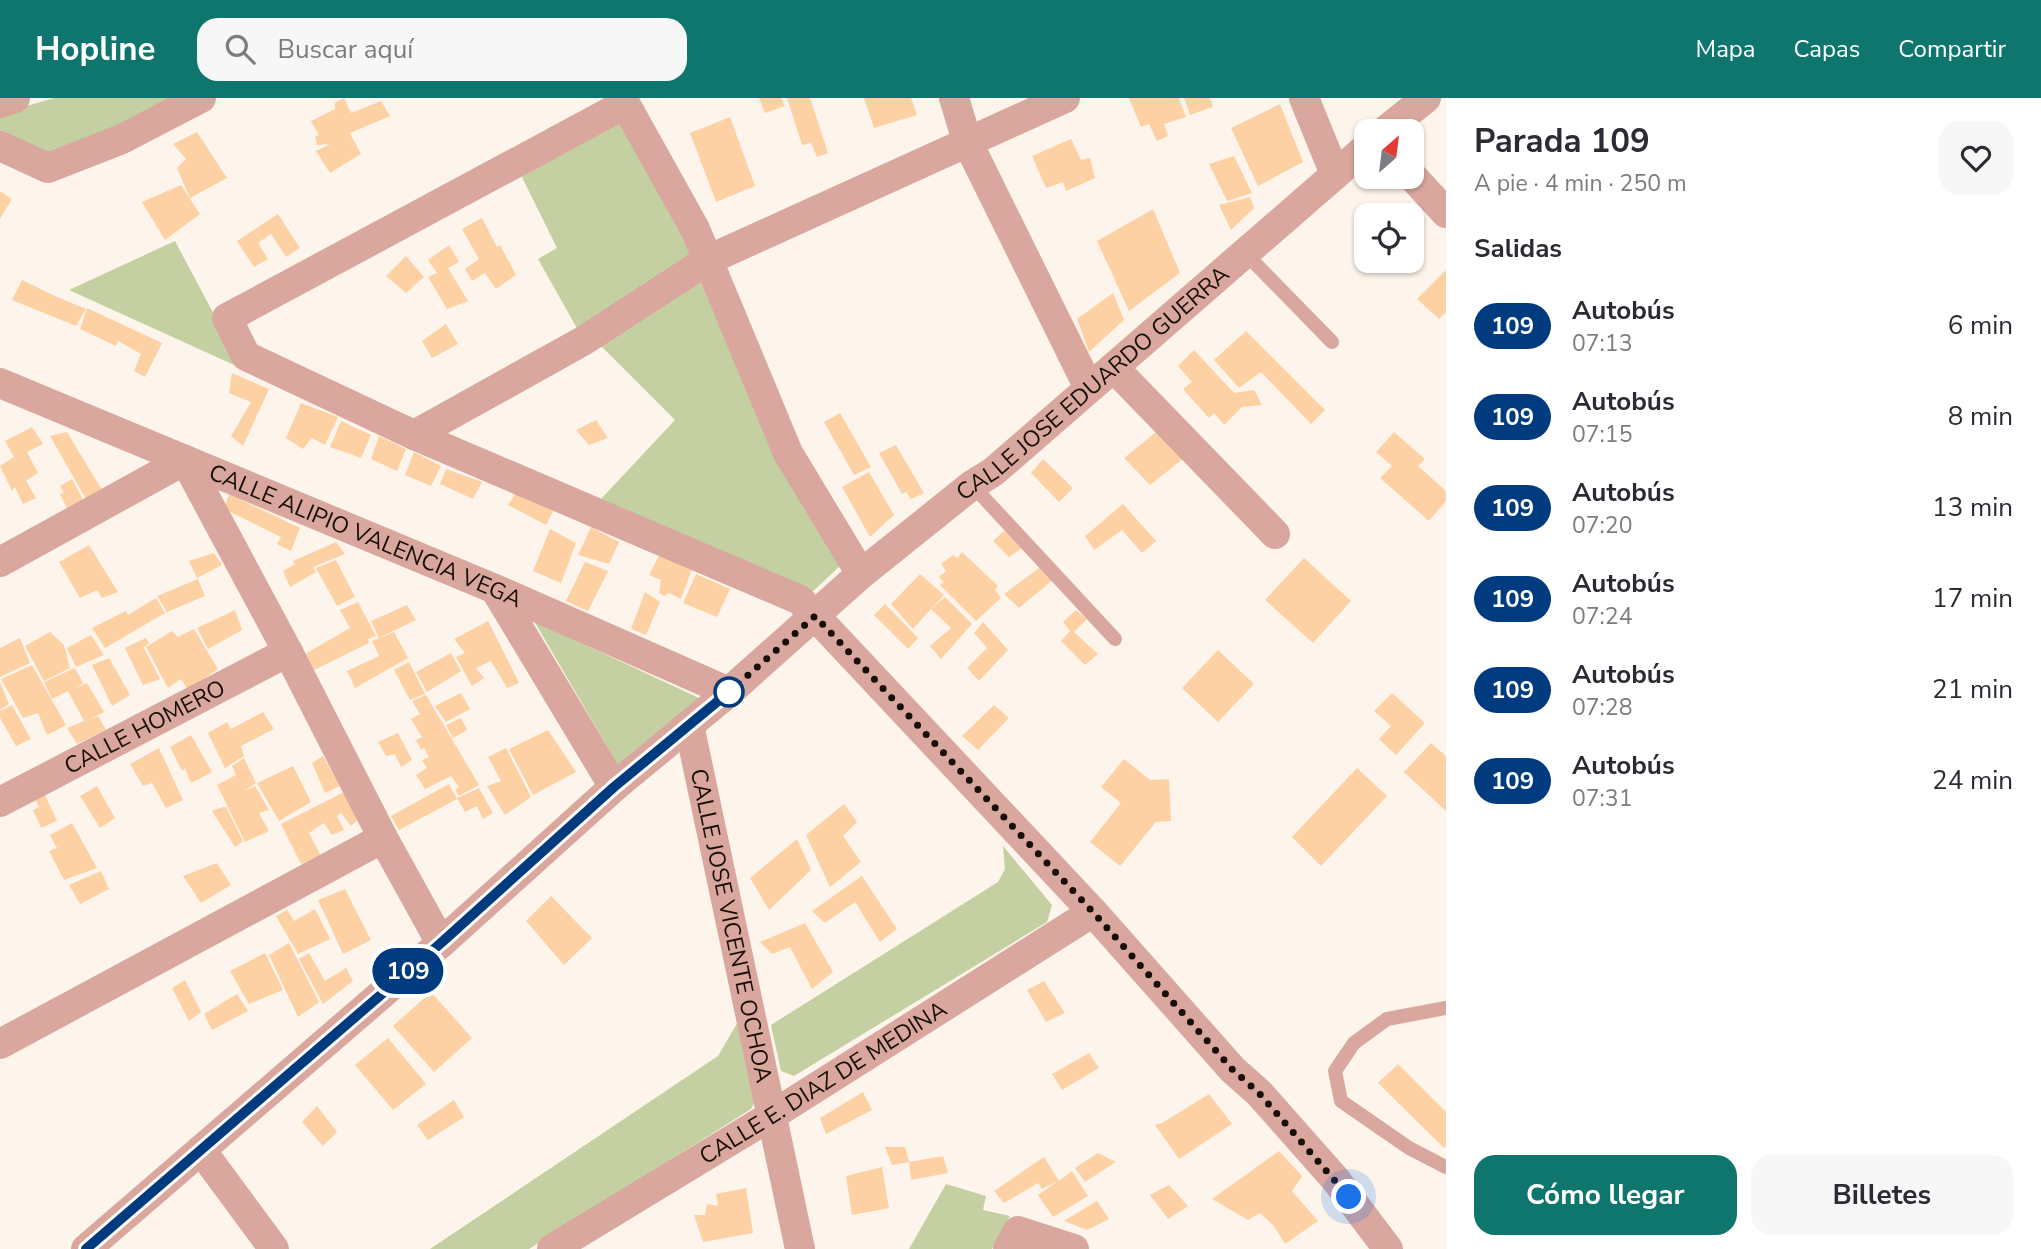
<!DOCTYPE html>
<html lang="es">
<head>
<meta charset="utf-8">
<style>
  body { margin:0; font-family:"Nunito Sans",sans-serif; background:#f7f7f7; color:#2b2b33; height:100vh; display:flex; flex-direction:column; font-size:26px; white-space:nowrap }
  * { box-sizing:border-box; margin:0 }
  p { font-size:23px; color:#7c7c81 }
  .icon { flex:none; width:38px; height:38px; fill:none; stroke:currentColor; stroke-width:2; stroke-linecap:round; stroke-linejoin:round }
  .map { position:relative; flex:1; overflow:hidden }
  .details { display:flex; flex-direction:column; background:#fff; width:595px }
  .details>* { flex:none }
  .badge { padding:0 14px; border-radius:23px; font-size:24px; line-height:46px }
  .needle { width:46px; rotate:28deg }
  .buttons { position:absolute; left:1354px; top:21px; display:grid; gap:14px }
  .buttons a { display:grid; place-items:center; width:70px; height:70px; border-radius:14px; background:#fff; box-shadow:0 2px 5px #0004; font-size:35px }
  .you { position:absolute; width:35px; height:35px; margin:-18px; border:5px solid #fff; border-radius:50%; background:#1a73e8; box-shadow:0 0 0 10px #1a73e833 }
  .map>.badge { position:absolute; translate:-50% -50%; box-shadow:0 0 0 4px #fff }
  h2 { padding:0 28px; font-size:26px; line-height:63px }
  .round { display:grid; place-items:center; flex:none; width:74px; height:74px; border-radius:21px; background:#f7f7f7 }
  .headline { display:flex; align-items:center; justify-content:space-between; height:119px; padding:0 28px }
  h1 { font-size:33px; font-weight:700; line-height:52px }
  .action { display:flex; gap:14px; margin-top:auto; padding:14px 28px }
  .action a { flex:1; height:80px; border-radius:21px; background:#0f766e; color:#fff; font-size:28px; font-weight:700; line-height:80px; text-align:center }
  .action a+a { background:#f7f7f7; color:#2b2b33 }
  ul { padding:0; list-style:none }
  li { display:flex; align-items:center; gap:21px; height:91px; padding:0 28px }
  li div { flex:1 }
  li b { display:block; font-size:26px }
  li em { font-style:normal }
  li .badge { min-width:77px; font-weight:700; text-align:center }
  header { display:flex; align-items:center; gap:42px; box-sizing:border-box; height:98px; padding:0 35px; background:#0f766e; color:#fff }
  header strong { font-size:33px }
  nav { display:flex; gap:38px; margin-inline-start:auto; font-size:24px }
  .search { width:490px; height:63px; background:#f7f7f7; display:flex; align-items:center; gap:18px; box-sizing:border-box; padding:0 24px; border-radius:21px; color:#7c7c81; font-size:26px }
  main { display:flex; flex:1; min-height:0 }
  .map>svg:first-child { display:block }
  .green { fill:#c4d0a1 }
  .building { fill:#fed1a5 }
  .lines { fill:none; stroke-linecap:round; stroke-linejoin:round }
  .service { stroke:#d9a79d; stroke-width:14 }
  .minor { stroke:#d9a79d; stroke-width:30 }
  .line-casing { stroke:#fff; stroke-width:16 }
  .line { stroke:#003b80; stroke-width:10 }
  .walk { stroke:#170f08; stroke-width:7; stroke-dasharray:0 12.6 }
  .stop-dot { fill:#fff; stroke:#003b80; stroke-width:3.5 }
  .labels { text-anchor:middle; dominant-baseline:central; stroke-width:6; stroke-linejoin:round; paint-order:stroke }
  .street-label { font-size:23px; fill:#170f08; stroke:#fff }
</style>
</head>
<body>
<header>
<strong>Hopline</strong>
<div class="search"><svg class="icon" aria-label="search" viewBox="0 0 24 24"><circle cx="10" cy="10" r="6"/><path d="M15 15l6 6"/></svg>Buscar aquí</div>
<nav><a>Mapa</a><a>Capas</a><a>Compartir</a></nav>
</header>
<main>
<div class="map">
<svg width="1446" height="1151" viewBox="0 0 1446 1151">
  <rect width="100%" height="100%" fill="#fdf4eb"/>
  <path class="green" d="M54,0h128l-137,58 -45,-17v-25z
    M621,15l74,146 -117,71 -40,-71 19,-11 -39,-79z
    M175,143l68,128 -174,-79z
    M698,178l74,167 68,123 -30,28 -209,-95 74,-79 -77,-77z
    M534,523l165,77 -81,67z
    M1003,748l49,59 -5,17 -253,154 -13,-5 -10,-46 227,-143 7,-13z
    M739,922l21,72 -9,17 -222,140h-99l288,-193z
    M946,1086l40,12 -3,14 27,6 -18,33h-83z"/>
  <path class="building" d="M344,0l7,15 30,-12 9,15 -40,17 11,21 -31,19 -14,-22 14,-7 -13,1 -2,-9 4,-1 -8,-14 24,-12v-6z
    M759,0h22l4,8 -20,7z
    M787,0h23l18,55 -11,4 -6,-14 -9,2z
    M864,0h47l6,17 -43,13z
    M1129,0h50l7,19 -22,7 4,12 -11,5 -8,-17 -8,3z
    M1184,0h26l3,9 -23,8z
    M1280,6l23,58 -45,24 -27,-58z
    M730,19l25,69 -39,16 -26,-69z
    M197,34l30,46 -37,20 -13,-30 9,-9 -13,-15z
    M1071,41l10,21 9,-2 5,20 -29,13 -3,-9 -17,6 -14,-32z
    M1234,58l18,37 -25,8 -18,-37z
    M181,87l19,29 -35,26 -23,-38z
    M0,93l12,8 -12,20z
    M1250,99l4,11 -23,22 -12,-25z
    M1153,111l27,64 -51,38 -32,-70z
    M278,116l22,34 -14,9 -15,-23 -13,9 10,16 -14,8 -17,-26z
    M482,120l15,29 3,-2 16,30 -20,14 -11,-16 -13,8 -7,-12 14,-10 -17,-30z
    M449,147l10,17 -11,6 20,33 -21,8 -19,-32 9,-4 -9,-13z
    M406,158l18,21 -18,16 -20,-17z
    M1446,172v42l-7,7 -22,-20z
    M22,182l35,17 -7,15 7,-15 29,12 -10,17 -64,-26z
    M1113,195l11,27 -35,32 -12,-33z
    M87,210l75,35 -17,34 -11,-6 7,-17 -23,-13 -2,5 -36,-17z
    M446,226l12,20 -26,14 -10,-17z
    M1246,233l79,79 -14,14 -50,-52 -22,16 -25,-28z
    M1194,252l40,43 20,-3 8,15 -20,2 -18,18 -10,-12 -5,5 -26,-29 9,-7 -14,-16z
    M232,275l37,16 -26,57 -12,-10 20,-34 -22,-9z
    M301,305l37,14 -13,28 -13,-7 -9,11 -17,-11z
    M840,315l31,54 -17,8 -30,-53z
    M596,322l12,18 -19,7 -13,-15z
    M341,323l30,14 -10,23 -31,-11z
    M32,329l11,17 -16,8 11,21 -12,8 10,17 -13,6 -8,-17 -3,4 -12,-25 14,-9 -9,-16z
    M67,334l35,58 -16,9 -36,-63z
    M1156,334l28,26 -34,27 -26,-27z
    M1394,334l31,27 -7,7 28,25v10l-17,20 -49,-43 12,-12 -16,-14z
    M379,338l27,13 -9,22 -26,-12z
    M896,347l28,48 -13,6 -5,-7 -4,2 -23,-41z
    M414,354l27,14 -10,20 -26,-11z
    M1043,361l30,29 -14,14 -28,-29z
    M446,371l36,13 -9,17 -33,-15z
    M869,374l25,43 -24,22 -28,-50z
    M72,381l12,22 -16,9 -8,-16 4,-1 -4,-7z
    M517,393l36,20 -7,14 -38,-20z
    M229,396l71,34 -9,23 -14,-7 4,-7 -57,-28z
    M1123,406l33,37 -14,12 -20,-23 -28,20 -9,-14z
    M591,429l28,15 -10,22 -31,-9z
    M550,431l26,14 -15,40 -28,-12z
    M1005,432l17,18 -13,9 -16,-16z
    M336,444l9,12 -32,13 3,5 -26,15 -7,-16 11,-6 -1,-4z
    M89,447l29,47 -16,6 -5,-8 -17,8 -21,-36z
    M962,454l36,34 -3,4 6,8 -25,23 -36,-36 4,-3 -5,-5 7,-6 -5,-7 12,-9 4,3z
    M214,455l8,12 -25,13 -8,-17z
    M660,456l32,15 -11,30 -12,-6 -5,3 -5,-3 2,-13 -12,-5z
    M1304,460l47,43 -38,42 -48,-43z
    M336,462l19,37 -18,9 -21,-38z
    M585,464l23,9 -20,40 -22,-10z
    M1039,470l15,11 -35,29 -15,-14z
    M696,476l34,15 -13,28 -34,-14z
    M920,476l24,21 -13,14 14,-12 27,27 -31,35 -11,-13 21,-18 -20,-19 -18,20 -22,-25z
    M198,481l7,17 -38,16 -10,-16z
    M645,494l15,10 -14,33 -15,-6z
    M156,500l9,15 -60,35 -13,-20 34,-17 2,4z
    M358,504l18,34 -8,3 1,4 -55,27 -9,-16 45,-26 -10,-18z
    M885,506l33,34 -10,11 -34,-34z
    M407,507l9,15 -37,18 -8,-17z
    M235,512l7,20 -34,19 -11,-21z
    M1076,512l11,9 -13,13 24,22 -13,11 -24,-24 9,-10 -7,-9z
    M488,523l31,62 -12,5 -16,-27 -15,7 8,10 -12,8 -16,-29 9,-4 -11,-14z
    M983,524l25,28 -29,31 -12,-13 20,-20 -13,-15z
    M194,531l24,40 -30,21 -7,-11 -13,9 -22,-41 26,-16 6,6z
    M50,534l14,13 6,23 -26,13 -19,-35z
    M394,534l14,26 -53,30 -8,-17 32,-15 -7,-15z
    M91,537l13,20 -28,12 -9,-19z
    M20,540l10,25 -30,14v-29z
    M146,540l3,5 -9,8 4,-3 16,31 -17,6 -18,-37z
    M1218,552l36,34 -36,38 -36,-34z
    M451,555l10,18 -34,21 -11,-20z
    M109,560l21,37 -18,11 -20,-41z
    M409,564l16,32 -15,6 -16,-30z
    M32,567l34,60 -19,10 -9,-22 -15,5 -22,-39z
    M75,570l8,15 -7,5 11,-5 17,29 -16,8 10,-4 8,14 -29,14 -10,-16 17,-7 -16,-30 -16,8 -8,-17z
    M0,584l9,22 -9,6z
    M461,595l9,16 -24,13 -11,-16z
    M1392,595l33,30 -29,32 -17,-16 12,-13 -17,-15z
    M426,597l53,90 -20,11 -4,-6 4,-3 -8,-11 -26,13 -9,-14 11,-7 -5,-8 7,-3 -5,-9 -3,2 -5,-10 6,-3 -11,-18 9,-5 -8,-13z
    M12,607l19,34 -15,7 -16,-28v-7z
    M994,607l15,13 -31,32 -16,-14z
    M263,614l11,17 -33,17 3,10 -19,12 -17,-35 19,-11 4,7z
    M461,620l6,12 -14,8 -7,-13z
    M548,632l28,42 -43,23 -24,-46z
    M398,635l14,27 -11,7 -6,-13 -9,2 -8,-14z
    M191,637l21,37 -21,11 -6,-15 -3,3 -12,-24z
    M1431,645l15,13v55l-42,-39z
    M159,650l24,52 -17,8 -14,-25 -9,3 -13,-22z
    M506,650l25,49 -26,18 -18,-29 14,-5 -13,-24z
    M323,658l17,30 -15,7 -13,-30z
    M244,660l12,25 -12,8 11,-5 14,24 -10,3 10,18 -24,11 -28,-57 19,-10 -4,-9z
    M1124,661l26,21 19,-1 2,42 -15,1 -36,44 -30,-24 31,-39 -20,-16z
    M293,668l18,36 -32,19 -22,-38z
    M1357,670l30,28 -66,70 -29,-29z
    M449,686l8,15 -58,31 -8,-14z
    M97,688l18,32 -15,10 -20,-32z
    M479,690l14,25 -10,6 -6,-13 -12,6 -8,-14z
    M346,693l15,26 -10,9 -10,-13 -4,3 7,14 -12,5 -8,-12 -15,10 12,23 -20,8 -20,-40z
    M45,697l12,26 -16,7 -8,-18 6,-3 -4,-8z
    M844,706l13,18 -14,14 18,26 -31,25 -24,-52z
    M223,709h3l17,34 -8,6 -23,-36z
    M72,725l25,45 -33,12 -15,-29 8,-3 -7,-13z
    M797,741l14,31 -42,40 -19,-32z
    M217,765l14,22 -30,18 -18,-27z
    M101,773l8,18 -29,15 -11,-19z
    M862,778l35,53 -17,13 -25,-40 -30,21 -13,-12z
    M345,791l26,51 -28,14 -25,-54z
    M551,798l41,42 -28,27 -38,-44z
    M315,811l15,30 -32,15 -22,-38 11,-6 7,11z
    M805,825l28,49 -21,17 -22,-42 -18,7 -12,-12z
    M289,845l30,59 -21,15 -29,-62z
    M265,855l18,37 -34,14 -19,-33z
    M309,855l16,28 21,-13 7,13 -30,23 -24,-45z
    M185,882l16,32 -12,9 -17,-33z
    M1044,883l21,32 -19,9 -19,-32z
    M431,894l41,46 -38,34 -41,-46z
    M237,896l11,17 -36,19 -8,-16z
    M388,940l38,46 -33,26 -38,-45z
    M1089,955l10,15 -37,22 -10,-16z
    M1398,966l48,48v34l-2,2 -66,-65z
    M863,994l9,18 -46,24 -6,-16z
    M1209,996l23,30 -53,35 -24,-34 7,-2z
    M454,1002l10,17 -36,23 -11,-15z
    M317,1008l20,26 -14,14 -21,-24z
    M885,1049h20l4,15 -17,3z
    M1279,1053l23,25 -10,15 26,30 -33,23 -11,-18 -14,-13 -12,7 -36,-21z
    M1098,1055l18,9 -31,20 -10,-14z
    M943,1058l5,17 -37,7 -2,-18z
    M1044,1059l15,24 13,-10 16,25 -35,21 -15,-22 20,-14 -16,8 -4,-6 -34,20 -10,-12z
    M882,1069l7,41 -37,7 -6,-39z
    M1169,1087l19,21 -20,13 -18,-24z
    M746,1090l7,45 -50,9 -9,-27h11l2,-11 11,2 -2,-12z
    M1097,1103l12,18 -22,11 -23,-9z"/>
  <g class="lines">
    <path class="service" d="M1245,155l87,89
      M972,387l143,154
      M1446,910l-59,11 -33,24 -19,28 6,30 68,47 37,19"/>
    <g class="minor">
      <path d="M622,0l73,131 93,224 73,121"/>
      <path d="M954,0l13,43 122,247"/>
      <path d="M1304,0l31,76"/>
      <path d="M0,5l15,-5"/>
      <path d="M625,6l-398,214 19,38 168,79 386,165 293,312 140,158 26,23 77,87 52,69"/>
      <path d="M1385,33l41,-33"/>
      <path d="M0,48l48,22 74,-29 79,-41"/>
      <path d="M1412,78l34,37"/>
      <path d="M1114,270l161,166"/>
      <path id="s1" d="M0,285l495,206 234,103"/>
      <path d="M414,337l169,-94 125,-81 357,-162"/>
      <path d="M185,362l103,192 95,186 58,105"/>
      <path d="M0,464l185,-102"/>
      <path d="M495,491l119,198"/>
      <path id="s2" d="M689,627l111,524"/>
      <path id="s3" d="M0,704l288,-150"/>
      <path d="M0,946l383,-206"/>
      <path d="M201,1052l73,99"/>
      <path id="s4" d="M86,1151l355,-306 173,-156 115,-95 132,-118 111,-89 21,-13 374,-325"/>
      <path id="s5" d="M552,1151l219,-133 322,-204"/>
      <path d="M1008,1151l10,-18 56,18"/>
    </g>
  </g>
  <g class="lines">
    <g class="line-casing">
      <path id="line" d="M86,1151l355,-306 173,-156 115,-95"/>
    </g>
    <use href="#line" class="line"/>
    <path class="walk" d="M729,594l86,-76 278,296 140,158 26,23 90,104"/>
  </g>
  <circle class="stop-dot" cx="729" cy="594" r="14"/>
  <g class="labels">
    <g class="street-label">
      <text stroke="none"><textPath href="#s4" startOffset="1328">CALLE JOSE EDUARDO GUERRA</textPath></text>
      <text stroke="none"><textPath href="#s1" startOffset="396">CALLE ALIPIO VALENCIA VEGA</textPath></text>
      <text stroke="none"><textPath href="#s3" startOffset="163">CALLE HOMERO</textPath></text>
      <text stroke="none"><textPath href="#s2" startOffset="205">CALLE JOSE VICENTE OCHOA</textPath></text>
      <text stroke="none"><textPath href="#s5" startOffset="318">CALLE E. DIAZ DE MEDINA</textPath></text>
    </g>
  </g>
</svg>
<div class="buttons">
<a><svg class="needle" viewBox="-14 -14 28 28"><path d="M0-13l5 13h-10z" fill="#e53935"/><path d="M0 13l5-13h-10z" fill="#7c7c81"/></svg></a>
<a><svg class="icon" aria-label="locate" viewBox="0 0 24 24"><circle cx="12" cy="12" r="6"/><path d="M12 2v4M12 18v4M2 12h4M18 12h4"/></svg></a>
</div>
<div class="you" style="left:1349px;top:1099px"></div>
<b class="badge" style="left:408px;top:873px;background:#003b80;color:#fff">109</b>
</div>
<section class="details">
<div class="headline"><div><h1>Parada 109</h1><p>A pie · 4 min · 250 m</p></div><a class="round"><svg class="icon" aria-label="heart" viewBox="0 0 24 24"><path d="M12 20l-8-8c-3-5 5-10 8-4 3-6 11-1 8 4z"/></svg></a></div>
<h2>Salidas</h2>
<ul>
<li><span class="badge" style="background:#003b80;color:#fff">109</span><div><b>Autobús</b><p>07:13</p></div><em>6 min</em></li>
<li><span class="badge" style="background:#003b80;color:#fff">109</span><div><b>Autobús</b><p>07:15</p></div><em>8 min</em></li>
<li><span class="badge" style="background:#003b80;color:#fff">109</span><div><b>Autobús</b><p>07:20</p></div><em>13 min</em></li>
<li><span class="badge" style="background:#003b80;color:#fff">109</span><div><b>Autobús</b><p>07:24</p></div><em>17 min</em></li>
<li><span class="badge" style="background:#003b80;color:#fff">109</span><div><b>Autobús</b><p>07:28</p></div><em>21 min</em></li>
<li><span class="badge" style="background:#003b80;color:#fff">109</span><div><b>Autobús</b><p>07:31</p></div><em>24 min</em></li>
</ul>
<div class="action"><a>Cómo llegar</a><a>Billetes</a></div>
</section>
</main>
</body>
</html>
